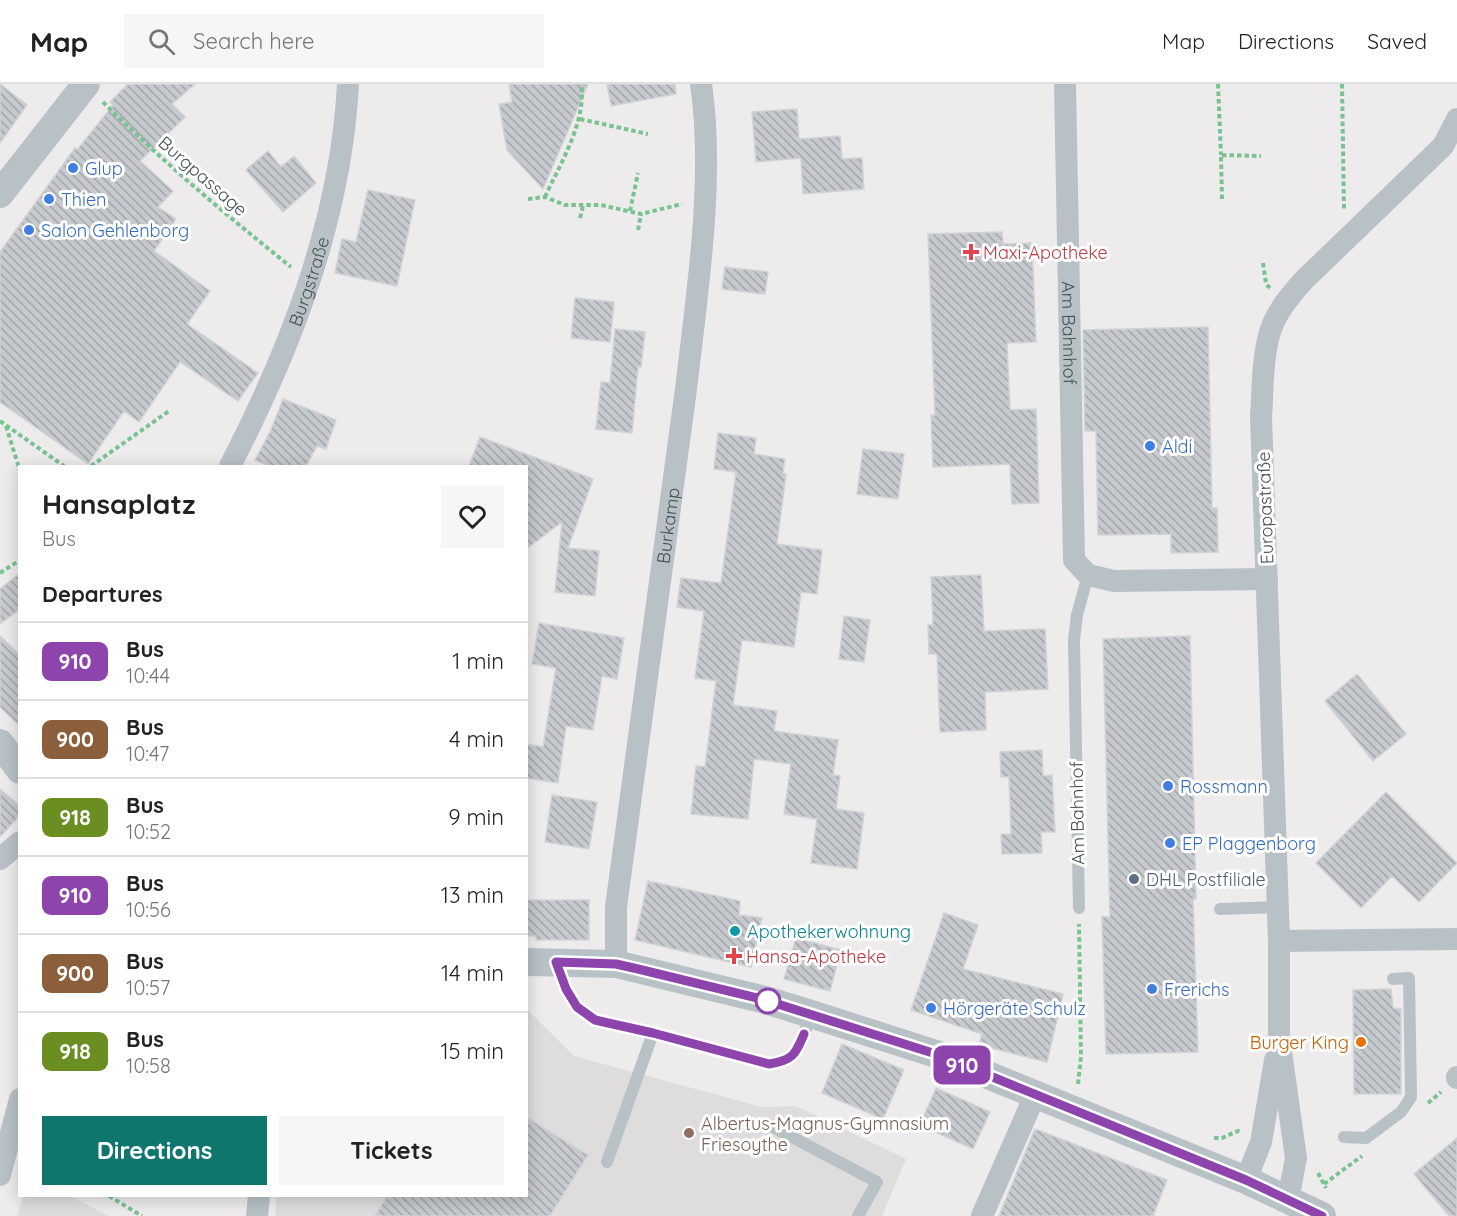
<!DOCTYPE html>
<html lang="en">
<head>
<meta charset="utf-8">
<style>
  body { margin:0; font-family:Quicksand,sans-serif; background:#f6f6f6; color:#222; height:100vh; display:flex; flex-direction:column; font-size:22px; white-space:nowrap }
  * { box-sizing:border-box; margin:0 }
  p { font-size:20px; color:#767676 }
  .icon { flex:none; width:33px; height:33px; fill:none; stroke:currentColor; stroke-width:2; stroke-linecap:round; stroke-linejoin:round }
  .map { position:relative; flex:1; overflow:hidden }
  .sheet { position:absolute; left:18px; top:381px; width:510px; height:732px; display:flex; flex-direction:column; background:#fff; border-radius:0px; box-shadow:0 3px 15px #0003 }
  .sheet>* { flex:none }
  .badge { padding:0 12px; border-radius:9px; font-size:21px; line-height:39px }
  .map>.badge { position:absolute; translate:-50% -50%; box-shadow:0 0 0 3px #fff }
  h2 { padding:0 24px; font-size:22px; line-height:54px }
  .round { display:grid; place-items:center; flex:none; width:63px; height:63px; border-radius:0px; background:#f6f6f6 }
  .headline { display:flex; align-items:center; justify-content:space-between; height:102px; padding:0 24px }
  h1 { font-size:28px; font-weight:700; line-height:45px }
  .action { display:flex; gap:12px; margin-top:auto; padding:12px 24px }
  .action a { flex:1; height:69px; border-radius:0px; background:#0f766e; color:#fff; font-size:24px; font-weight:700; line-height:69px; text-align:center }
  .action a+a { background:#f6f6f6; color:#222 }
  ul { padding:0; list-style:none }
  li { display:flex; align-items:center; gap:18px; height:78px; padding:0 24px; border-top:2px solid #e0e0e0 }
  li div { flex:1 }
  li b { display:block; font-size:22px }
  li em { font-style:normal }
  li .badge { min-width:66px; font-weight:700; text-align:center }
  header { display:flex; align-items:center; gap:36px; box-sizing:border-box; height:84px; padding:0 30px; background:#fff; border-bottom:2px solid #e0e0e0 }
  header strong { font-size:28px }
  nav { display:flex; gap:33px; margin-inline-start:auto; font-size:21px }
  .search { width:420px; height:54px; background:#f6f6f6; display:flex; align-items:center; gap:15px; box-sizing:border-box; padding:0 21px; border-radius:0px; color:#767676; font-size:22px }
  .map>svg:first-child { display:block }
  .education { fill:#dfdcdd }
  .building { fill:url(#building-back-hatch); stroke:#d0d3d6; stroke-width:1.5 }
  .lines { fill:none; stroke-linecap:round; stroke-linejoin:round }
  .path { stroke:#78c390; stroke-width:4; stroke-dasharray:4.5 3; stroke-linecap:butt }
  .service { stroke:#b8c2c6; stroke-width:12 }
  .minor { stroke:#b8c2c6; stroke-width:22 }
  .tertiary { stroke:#b8c2c6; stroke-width:28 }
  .line-casing { stroke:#fff; stroke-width:14 }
  .line { stroke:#8e44ad; stroke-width:9 }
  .shop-dot { fill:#3f7fe0; stroke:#fff; stroke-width:2 }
  .health-dot { fill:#e0444e; stroke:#fff; stroke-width:2 }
  .service-dot { fill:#5c6f8a; stroke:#fff; stroke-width:2 }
  .culture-dot { fill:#0f9aa8; stroke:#fff; stroke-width:2 }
  .stop-dot { fill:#fff; stroke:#8e44ad; stroke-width:3 }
  .food-dot { fill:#e8710a; stroke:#fff; stroke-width:2 }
  .education-dot { fill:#8d6e63; stroke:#fff; stroke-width:2 }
  .labels { text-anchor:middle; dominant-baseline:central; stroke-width:6; stroke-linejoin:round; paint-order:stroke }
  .shop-label { font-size:18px; fill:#366cbe; stroke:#fff; text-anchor:start }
  .street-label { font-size:18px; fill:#465156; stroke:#fff }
  .health-label { font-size:18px; fill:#be3a42; stroke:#fff; text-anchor:start }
  .service-label { font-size:18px; fill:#4e5e75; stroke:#fff; text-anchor:start }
  .culture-label { font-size:18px; fill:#0d838f; stroke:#fff; text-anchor:start }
  .food-label { font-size:18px; fill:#c56008; stroke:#fff; text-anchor:end }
  .education-label { font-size:18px; fill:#785e54; stroke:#fff; text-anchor:start }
</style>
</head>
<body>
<header>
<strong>Map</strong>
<div class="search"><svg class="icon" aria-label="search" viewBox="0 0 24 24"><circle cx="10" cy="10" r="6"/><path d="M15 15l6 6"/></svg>Search here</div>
<nav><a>Map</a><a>Directions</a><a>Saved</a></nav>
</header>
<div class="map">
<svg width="1457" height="1132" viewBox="0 0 1457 1132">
  <defs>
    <pattern id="building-back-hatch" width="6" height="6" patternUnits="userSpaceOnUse" patternTransform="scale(1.5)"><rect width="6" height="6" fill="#c6c9cd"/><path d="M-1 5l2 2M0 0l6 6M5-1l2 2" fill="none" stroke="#a3a6a9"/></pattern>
  </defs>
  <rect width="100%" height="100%" fill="#eeebec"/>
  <path class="education" d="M527,925l47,47 188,51 34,-1 110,53 -24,57h-607l2,-20h249z
    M23,1112h47l39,20h-92z"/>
  <path class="building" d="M0,0l27,21 -27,38z
    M128,0h67l-23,20 13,13 -45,44 33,30 -15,16 18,12 -22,32 56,40 -23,33 71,49 -20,28 -58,-39 -41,60 -15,-11 -36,53 -88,-62v-150l75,-104 2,2 36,-45 -3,-3z
    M509,0h79l-45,105 -36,-39 -8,-46 13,-2z
    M607,0h68l1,10 -65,12z
    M797,25l2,30 41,-3 2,23 20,-1 2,31 -61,5 -2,-36 -45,4 -4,-50z
    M268,67l13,16 13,-11 22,27 -33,29 -37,-42z
    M368,106l47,10 -18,86 -62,-13 7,-34 14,3z
    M1002,148l1,12 29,-1 4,99 -29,1 3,67 26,-1 3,94 -27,1 -2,-40 -77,3 -2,-52h4l-7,-181z
    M725,183l43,5 -3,22 -43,-5z
    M575,214l39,4 -4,40 -39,-4z
    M1208,243l4,181h5l1,44 -47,1v-19l-73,1 -2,-104h-11l-2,-101z
    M615,245l30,3 -4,35h-3l-6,66 -36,-4 5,-47 9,1z
    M283,315l53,21 -10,29 -9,-3 -11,20h-38l-13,-6 16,-30z
    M718,349l38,5 -2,16 31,5 -2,14 3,1 -9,70 45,6 -5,44 -16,-2 -7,55 -52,-7 -9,65 44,6 -3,20 64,9 -5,35 7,1 -4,33 28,4 -7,56 -46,-6 6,-44 -33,-5 7,-50 -37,-5 -6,60 -57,-5 5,-48 9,1 11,-86 -21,-3 9,-67 -27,-4 4,-29 40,5 15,-111 -22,-3z
    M480,353l113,42 -25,69 31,3 -4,45 -40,-4 7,-70 -36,27v-83h-57z
    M863,365l41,5 -6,45 -41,-5z
    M20,489v36l-20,15v-35z
    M981,491l3,56 61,-2 3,60 -63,3 1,38 -46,2 -3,-78h-8l-1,-29h5l-2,-48z
    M844,532l26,4 -6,42 -25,-3z
    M539,539l85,15 -7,41 -15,-3 -9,54 -27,-4 -8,57 -32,-5v-34l17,3 13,-79 -24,-4z
    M0,552l20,19v71l-20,-19z
    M1190,552l6,263h-3l5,153 -92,2 -4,-137h8l-7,-278z
    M1357,590l49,60 -33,27 -48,-60z
    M1042,666l1,26 9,-1 3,57h-14l1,21 -40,1 -1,-20h10l-2,-57h-8l-1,-25z
    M0,705l20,17v9l-20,22z
    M1386,708l71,71 -38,39 -27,-26 -31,32 -45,-45z
    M552,711l45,7 -8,47 -44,-7z
    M648,797l92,20 -1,14 23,3 -11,49 -116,-27z
    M526,816h63v40h-53v-4h-10z
    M944,829l34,12 -15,44 100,25 -16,68 -68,-17 3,-11 -71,-24z
    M796,854l45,12 -11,41 -46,-12z
    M1391,905l2,19 8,1v85h-47l-1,-104z
    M842,960l62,26 -21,49 -61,-26z
    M936,1004l54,24 -17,37 -53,-24z
    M526,1033l62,38 -38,61h-175l12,-20h139z
    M1035,1045l132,51 -14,36h-154z
    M1457,1054v78h-8l-35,-42z"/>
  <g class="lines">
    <path class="path" d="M1218,0l3,71
      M1342,0l2,125
      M103,18c59,59 122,112 188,165
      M580,35l68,15
      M545,113c15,-33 42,-76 36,-113
      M528,115l17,-2 20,8h36l40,9 41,-10
      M1222,115l-1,-44 40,1
      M630,127l8,-38
      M580,134l3,-12
      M638,146l3,-16
      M1263,179l3,21 4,4
      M0,337l64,45
      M6,342l14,45
      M91,382l78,-55
      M0,489l20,-13
      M1078,1000l3,-27 -2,-133
      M1428,1019l13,-11
      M1214,1054h8l16,-7 3,1
      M1318,1089l8,15
      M1324,1100l38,-28
      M109,1112l33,20"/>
    <path class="service" d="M1079,824l-5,-268 3,-25 11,-40
      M1220,825l58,-2
      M557,879l9,26 11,18 18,13 58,13 116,31c34,-6 31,-21 42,-50
      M773,1043l104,55 -19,34
      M1344,1053l22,1 35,-26 10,-15 -2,-119 -16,1
      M607,1078l46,-129"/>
    <g class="minor">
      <path id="s1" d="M1065,0l9,476 14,15 26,6 153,-2"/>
      <path id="s2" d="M230,382c61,-118 111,-247 118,-382"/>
      <path d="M0,775l20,-17"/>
      <path d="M1279,857l178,-2"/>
      <path id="s3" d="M616,880v-57l70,-518c11,-96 29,-210 15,-305"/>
      <path d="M1457,994v-1"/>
      <path d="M0,1091l20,-76"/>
      <path d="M1246,1096l15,-38 14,-82"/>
      <path d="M1288,1116l8,-42 -17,-120v-97l-18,-524c2,-28 1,-58 9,-85 6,-20 20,-36 33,-51l140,-135 14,-27"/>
      <path d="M257,1132l2,-20"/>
      <path d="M982,1132l53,-121"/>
    </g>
    <path class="tertiary" d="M0,110l86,-110
      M0,659l20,27
      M526,878l90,2 149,36 46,14 125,40 310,126 76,36"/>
  </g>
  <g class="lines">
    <g class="line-casing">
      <path id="line" d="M804,950c-9,21 -11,26 -35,30l-116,-31 -58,-13 -18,-13 -11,-18 -10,-27 60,2 22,5 127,31 171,54 310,126 76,36"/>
    </g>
    <use href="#line" class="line"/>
  </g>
  <g class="shop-dot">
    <circle cx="73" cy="84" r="6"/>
    <circle cx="49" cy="115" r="6"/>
    <circle cx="29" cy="146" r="6"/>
    <circle cx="1150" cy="362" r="6"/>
    <circle cx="1168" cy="702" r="6"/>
    <circle cx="1170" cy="759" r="6"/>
    <circle cx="1152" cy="905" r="6"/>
    <circle cx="931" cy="924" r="6"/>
  </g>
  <g class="health-dot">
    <path d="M968 159h6v6h6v6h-6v6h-6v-6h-6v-6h6z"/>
    <path d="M731 863h6v6h6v6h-6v6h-6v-6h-6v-6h6z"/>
  </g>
  <circle class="service-dot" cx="1134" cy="795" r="6"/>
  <circle class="culture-dot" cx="735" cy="847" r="6"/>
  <circle class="stop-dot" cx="768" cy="917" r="12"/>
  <circle class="food-dot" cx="1361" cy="958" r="6"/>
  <circle class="education-dot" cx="689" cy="1049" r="6"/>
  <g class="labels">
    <g class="shop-label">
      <text x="85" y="84">Glup</text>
      <text x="61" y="115">Thien</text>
      <text x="41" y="146">Salon Gehlenborg</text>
      <text x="1162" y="362">Aldi</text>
      <text x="1180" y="702">Rossmann</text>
      <text x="1182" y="759">EP Plaggenborg</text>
      <text x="1164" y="905">Frerichs</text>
      <text x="943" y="924">Hörgeräte Schulz</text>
    </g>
    <g class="street-label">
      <text transform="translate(203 92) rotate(41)">Burgpassage</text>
      <text stroke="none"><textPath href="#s2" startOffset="201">Burgstraße</textPath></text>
      <text stroke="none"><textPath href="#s1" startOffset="249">Am Bahnhof</textPath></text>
      <text transform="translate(1265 424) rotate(-92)">Europastraße</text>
      <text stroke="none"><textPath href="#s3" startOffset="442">Burkamp</textPath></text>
      <text transform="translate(1077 729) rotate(-91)">Am Bahnhof</text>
    </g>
    <g class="health-label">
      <text x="983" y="168">Maxi-Apotheke</text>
      <text x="746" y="872">Hansa-Apotheke</text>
    </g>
    <g class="service-label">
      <text x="1146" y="795">DHL Postfiliale</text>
    </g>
    <g class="culture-label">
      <text x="747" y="847">Apothekerwohnung</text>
    </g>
    <g class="food-label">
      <text x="1349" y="958">Burger King</text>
    </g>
    <g class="education-label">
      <text x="701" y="1039">Albertus-Magnus-Gymnasium<tspan x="701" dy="21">Friesoythe</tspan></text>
    </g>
  </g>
</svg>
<b class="badge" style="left:962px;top:981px;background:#8e44ad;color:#fff">910</b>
<section class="sheet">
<div class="headline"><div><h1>Hansaplatz</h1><p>Bus</p></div><a class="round"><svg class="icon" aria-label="heart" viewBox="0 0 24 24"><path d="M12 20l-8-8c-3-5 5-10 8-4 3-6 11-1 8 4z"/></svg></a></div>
<h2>Departures</h2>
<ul>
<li><span class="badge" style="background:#8e44ad;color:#fff">910</span><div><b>Bus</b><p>10:44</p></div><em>1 min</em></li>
<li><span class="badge" style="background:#8b5e3c;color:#fff">900</span><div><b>Bus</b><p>10:47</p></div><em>4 min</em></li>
<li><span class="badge" style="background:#6b8e23;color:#fff">918</span><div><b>Bus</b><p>10:52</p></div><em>9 min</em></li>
<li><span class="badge" style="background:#8e44ad;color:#fff">910</span><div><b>Bus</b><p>10:56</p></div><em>13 min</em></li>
<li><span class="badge" style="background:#8b5e3c;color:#fff">900</span><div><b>Bus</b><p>10:57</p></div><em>14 min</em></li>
<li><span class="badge" style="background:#6b8e23;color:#fff">918</span><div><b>Bus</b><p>10:58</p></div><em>15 min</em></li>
</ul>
<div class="action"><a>Directions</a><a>Tickets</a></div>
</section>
</div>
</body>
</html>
